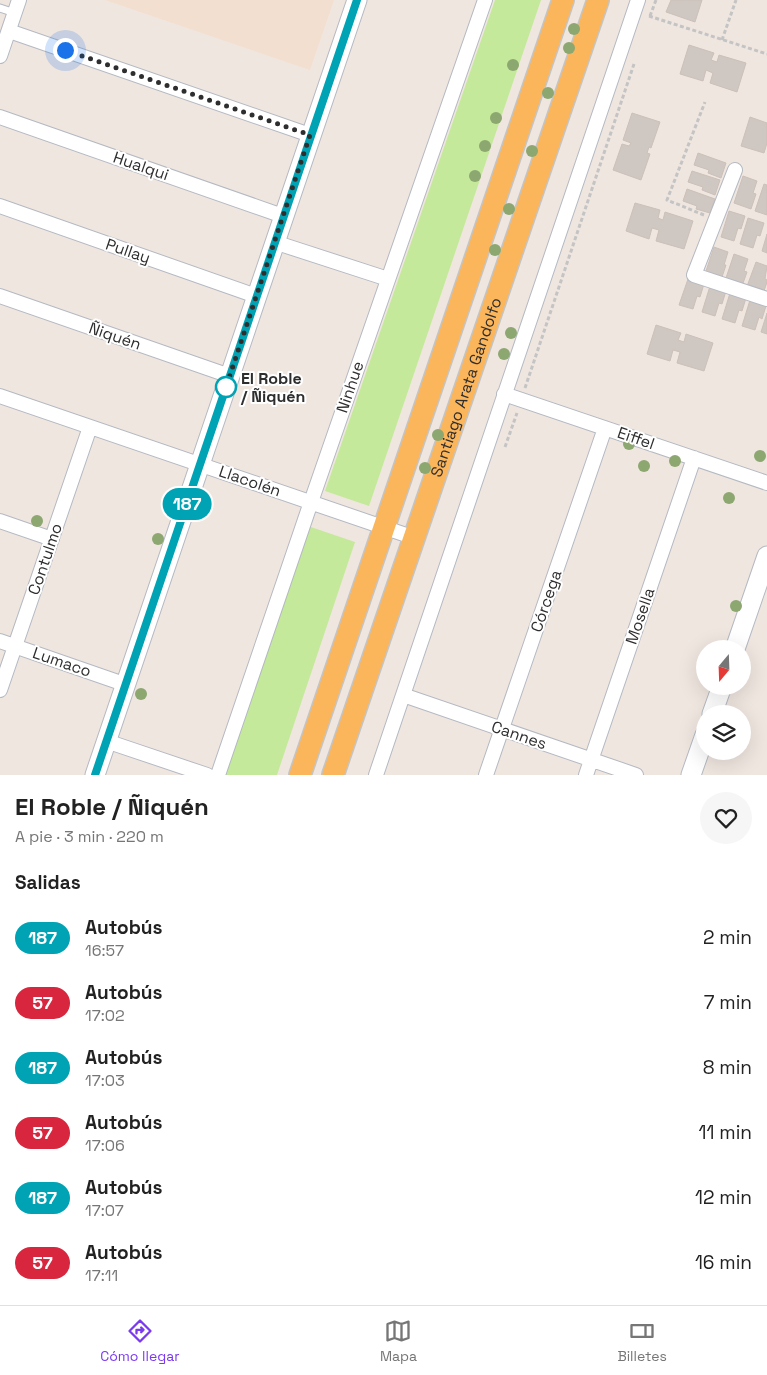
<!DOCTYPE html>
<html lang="es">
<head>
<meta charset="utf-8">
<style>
  body { margin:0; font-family:"Space Grotesk",sans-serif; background:#f6f6f6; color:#222; height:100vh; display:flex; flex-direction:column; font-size:19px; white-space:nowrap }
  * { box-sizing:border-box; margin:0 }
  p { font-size:16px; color:#767676 }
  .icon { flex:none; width:28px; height:28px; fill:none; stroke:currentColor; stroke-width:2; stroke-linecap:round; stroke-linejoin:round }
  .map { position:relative; height:775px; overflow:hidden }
  .sheet { display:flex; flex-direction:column; background:#fff; flex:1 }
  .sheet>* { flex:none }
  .badge { padding:0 10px; border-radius:16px; font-size:18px; line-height:32px }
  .needle { width:32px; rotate:199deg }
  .buttons { position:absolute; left:696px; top:640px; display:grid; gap:10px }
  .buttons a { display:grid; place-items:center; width:55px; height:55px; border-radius:50%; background:#fff; box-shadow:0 5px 20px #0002; font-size:25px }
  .you { position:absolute; width:25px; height:25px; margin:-12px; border:4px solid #fff; border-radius:50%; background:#1a73e8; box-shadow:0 0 0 8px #1a73e833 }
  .map>.badge { position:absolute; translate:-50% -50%; box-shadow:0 0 0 2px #fff }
  h2 { padding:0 15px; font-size:19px; line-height:45px }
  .round { display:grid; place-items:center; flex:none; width:52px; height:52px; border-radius:26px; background:#f6f6f6 }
  .headline { display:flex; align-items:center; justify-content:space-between; height:85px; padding:0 15px }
  h1 { font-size:24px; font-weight:700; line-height:38px }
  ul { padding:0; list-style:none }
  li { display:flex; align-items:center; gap:15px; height:65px; padding:0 15px }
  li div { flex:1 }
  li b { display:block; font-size:19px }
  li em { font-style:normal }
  li .badge { min-width:55px; font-weight:700; text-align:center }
  .tabs { display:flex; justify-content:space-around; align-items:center; height:70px; border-top:1px solid #e0e0e0; background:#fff; font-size:14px; color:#767676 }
  .tabs a { display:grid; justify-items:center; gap:2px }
  .tabs .current { color:#7c3aed }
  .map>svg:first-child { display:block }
  .education { fill:#f2dfcf }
  .green { fill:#c5e99a }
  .building { fill:#cfc7c1; stroke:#ccc1b9 }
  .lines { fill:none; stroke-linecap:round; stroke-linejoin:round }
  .lane-casing { stroke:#b4b9c2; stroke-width:9 }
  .street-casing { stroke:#b4b9c2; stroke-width:16 }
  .secondary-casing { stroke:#b4b9c2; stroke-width:21 }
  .primary-casing { stroke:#c4c4c4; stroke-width:24 }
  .path { stroke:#c4c4c4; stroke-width:3; stroke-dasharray:4 2.5; stroke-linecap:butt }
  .lane { stroke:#fff; stroke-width:7 }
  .street { stroke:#fff; stroke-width:14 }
  .secondary { stroke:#fff; stroke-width:19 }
  .primary { stroke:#fbb55a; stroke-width:21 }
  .tree { fill:#8da771 }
  .line-casing { stroke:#fff; stroke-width:11 }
  .line { stroke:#00a3b4; stroke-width:8 }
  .walk { stroke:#2e2e2e; stroke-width:5; stroke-dasharray:0 9 }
  .stop-dot { fill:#fff; stroke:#00a3b4; stroke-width:2.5 }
  .labels { text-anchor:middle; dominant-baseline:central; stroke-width:4; stroke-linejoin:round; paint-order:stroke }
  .street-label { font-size:16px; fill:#2e2e2e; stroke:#fff }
  .stop-label { font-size:16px; font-weight:bold; fill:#2e2e2e; stroke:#fff; text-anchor:start }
</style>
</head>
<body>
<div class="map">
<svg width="767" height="775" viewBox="0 0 767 775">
  <rect width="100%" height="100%" fill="#f0e6e0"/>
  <path class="education" d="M105,0h229l-24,70z"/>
  <path class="green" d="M495,0h46l-172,506 -44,-15z
    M305,525l50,17 -78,233h-54z"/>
  <path class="building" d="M671,0h31l-7,22 -29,-10z
    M689,45l25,8 -3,7 6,2 2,-7 27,8 -9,29 -27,-9 3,-10 -7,-3 -3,11 -23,-7z
    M632,113l28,9 -9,26 -2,-1 -2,6 3,1 -9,26 -28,-10 9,-26 7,2 2,-3 -8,-3z
    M750,117l17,6v20l-3,10 -23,-7z
    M698,153l28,10 -5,15 -13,-5 1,-3 -15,-5z
    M692,171l28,9 -5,15 -13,-5 1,-3 -15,-5z
    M743,176l14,5 -4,12 3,1 -5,15 -17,-6z
    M764,184l3,1v30l-12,-4z
    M687,189l28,10 -5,14 -14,-4 1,-3 -14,-5z
    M635,203l25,7 -2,8 5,2 2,-8 28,9 -9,28 -28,-8 3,-11 -7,-2 -3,11 -23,-8z
    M729,211l16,5 -4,13 -3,-1 -4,13 -13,-4z
    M748,218l16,5 -4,13 -3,-1 -4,13 -13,-4z
    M767,234v19l-5,-2z
    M714,247l14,5 -4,13h2l-5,15 -16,-6z
    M734,254l14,5 -4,12 3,1 -5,14 -17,-5z
    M756,262l11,4 -2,13 2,1v2l-4,12 -17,-5z
    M688,279l16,5 -4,13 -3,-1 -4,13 -14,-4z
    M710,286l16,5 -4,13 -3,-1 -4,13 -13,-4z
    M730,293l16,5 -4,13 -3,-1 -4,13 -13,-4z
    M750,300l16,6 -4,13 -3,-2 -4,13 -13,-4z
    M767,313v21l-6,-2z
    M656,325l25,8 -3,7 6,2 2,-8 27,9 -9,28 -27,-8 3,-11 -7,-2 -3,11 -23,-7z"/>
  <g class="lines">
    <g class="lane-casing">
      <path id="lane" d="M0,8l15,5"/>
    </g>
    <g class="street-casing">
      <path id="street" d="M9,31l301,104
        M0,56l19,-56
        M0,117l283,99
        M735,170l-41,105 73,24
        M0,206l256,90
        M274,242l114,37
        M0,296l230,80
        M504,394l263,89
        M0,396l415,142
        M0,521l52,18
        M0,641l124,43
        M0,690l90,-263
        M403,695l233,80
        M106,741l101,34
        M218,775l93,-273 174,-502
        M376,775l262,-775
        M486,775l119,-347
        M586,775l108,-317"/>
    </g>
    <g class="secondary-casing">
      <path id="secondary" d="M735,649l32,-93
        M712,714l10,-28
        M95,775l262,-775
        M691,775l14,-40"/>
    </g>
    <g class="primary-casing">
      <g id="primary">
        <path d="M300,775l263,-775"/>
        <path id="s1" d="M333,775l265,-775"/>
      </g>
    </g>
    <path class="path" d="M649,16l118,38
      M650,16l6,-16
      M722,40l14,-40
      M704,215l-37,-15 38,-98
      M525,388l109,-324
      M505,447l12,-34"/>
    <use href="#lane" class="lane"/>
    <use href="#street" class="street"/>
    <use href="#secondary" class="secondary"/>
    <use href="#primary" class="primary"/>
  </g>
  <g class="tree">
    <circle cx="574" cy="29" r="6"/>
    <circle cx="569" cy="48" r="6"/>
    <circle cx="513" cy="65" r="6"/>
    <circle cx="548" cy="93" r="6"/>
    <circle cx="496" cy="118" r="6"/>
    <circle cx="485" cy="146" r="6"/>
    <circle cx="532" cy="151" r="6"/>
    <circle cx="475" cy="176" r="6"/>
    <circle cx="509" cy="209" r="6"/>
    <circle cx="495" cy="250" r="6"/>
    <circle cx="511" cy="333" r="6"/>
    <circle cx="504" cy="354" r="6"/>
    <circle cx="438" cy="435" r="6"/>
    <circle cx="629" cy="444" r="6"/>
    <circle cx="760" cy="456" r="6"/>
    <circle cx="675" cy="461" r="6"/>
    <circle cx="644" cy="466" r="6"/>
    <circle cx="425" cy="468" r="6"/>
    <circle cx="729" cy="498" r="6"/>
    <circle cx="37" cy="521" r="6"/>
    <circle cx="158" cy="539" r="6"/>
    <circle cx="736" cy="606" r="6"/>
    <circle cx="141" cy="694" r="6"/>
  </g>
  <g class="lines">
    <g class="line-casing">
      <path id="line" d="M95,775l262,-775"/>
    </g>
    <use href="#line" class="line"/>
    <path class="walk" d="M65,50l245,85 -86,258 2,-6"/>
  </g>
  <circle class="stop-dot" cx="226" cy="387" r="10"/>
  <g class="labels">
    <g class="street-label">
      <text transform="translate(141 166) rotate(19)">Hualqui</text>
      <text transform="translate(128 251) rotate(19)">Pullay</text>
      <text transform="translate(115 336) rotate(19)">Ñiquén</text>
      <text transform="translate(350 387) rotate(-71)">Ninhue</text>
      <text stroke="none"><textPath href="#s1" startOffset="410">Santiago Arata Gandolfo</textPath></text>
      <text transform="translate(636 438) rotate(19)">Eiffel</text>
      <text transform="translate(250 481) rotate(19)">Llacolén</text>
      <text transform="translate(45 559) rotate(-71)">Contulmo</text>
      <text transform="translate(546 601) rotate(-71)">Córcega</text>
      <text transform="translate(640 616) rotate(-71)">Mosella</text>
      <text transform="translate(62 662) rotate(19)">Lumaco</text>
      <text transform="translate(519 735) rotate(19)">Cannes</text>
    </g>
    <g class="stop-label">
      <text x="241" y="378">El Roble<tspan x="241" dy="18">/ Ñiquén</tspan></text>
    </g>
  </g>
</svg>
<div class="buttons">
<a><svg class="needle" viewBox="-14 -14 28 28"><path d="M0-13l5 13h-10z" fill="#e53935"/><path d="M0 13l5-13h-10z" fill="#767676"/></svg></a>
<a><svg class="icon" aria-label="layers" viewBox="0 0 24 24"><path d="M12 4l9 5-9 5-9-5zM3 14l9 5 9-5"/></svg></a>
</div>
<div class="you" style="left:65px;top:50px"></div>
<b class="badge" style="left:187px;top:504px;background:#00a3b4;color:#fff">187</b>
</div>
<section class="sheet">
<div class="headline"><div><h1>El Roble / Ñiquén</h1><p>A pie · 3 min · 220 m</p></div><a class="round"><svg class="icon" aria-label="heart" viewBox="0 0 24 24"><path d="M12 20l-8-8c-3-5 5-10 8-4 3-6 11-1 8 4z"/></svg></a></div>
<h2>Salidas</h2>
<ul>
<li><span class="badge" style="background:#00a3b4;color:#fff">187</span><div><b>Autobús</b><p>16:57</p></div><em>2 min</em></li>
<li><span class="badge" style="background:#d7263d;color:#fff">57</span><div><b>Autobús</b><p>17:02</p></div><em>7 min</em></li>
<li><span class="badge" style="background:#00a3b4;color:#fff">187</span><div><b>Autobús</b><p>17:03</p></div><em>8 min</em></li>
<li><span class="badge" style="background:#d7263d;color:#fff">57</span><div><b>Autobús</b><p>17:06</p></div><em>11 min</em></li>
<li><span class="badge" style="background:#00a3b4;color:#fff">187</span><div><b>Autobús</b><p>17:07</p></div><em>12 min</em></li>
<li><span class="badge" style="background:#d7263d;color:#fff">57</span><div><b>Autobús</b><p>17:11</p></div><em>16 min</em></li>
</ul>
</section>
<nav class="tabs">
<a class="current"><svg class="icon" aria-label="directions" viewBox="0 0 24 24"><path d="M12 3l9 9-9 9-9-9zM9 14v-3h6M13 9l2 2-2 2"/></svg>Cómo llegar</a>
<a><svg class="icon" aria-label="map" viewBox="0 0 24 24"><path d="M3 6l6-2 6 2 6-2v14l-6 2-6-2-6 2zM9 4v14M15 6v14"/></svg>Mapa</a>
<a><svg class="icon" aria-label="tickets" viewBox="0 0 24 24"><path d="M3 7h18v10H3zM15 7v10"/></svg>Billetes</a>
</nav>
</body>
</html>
